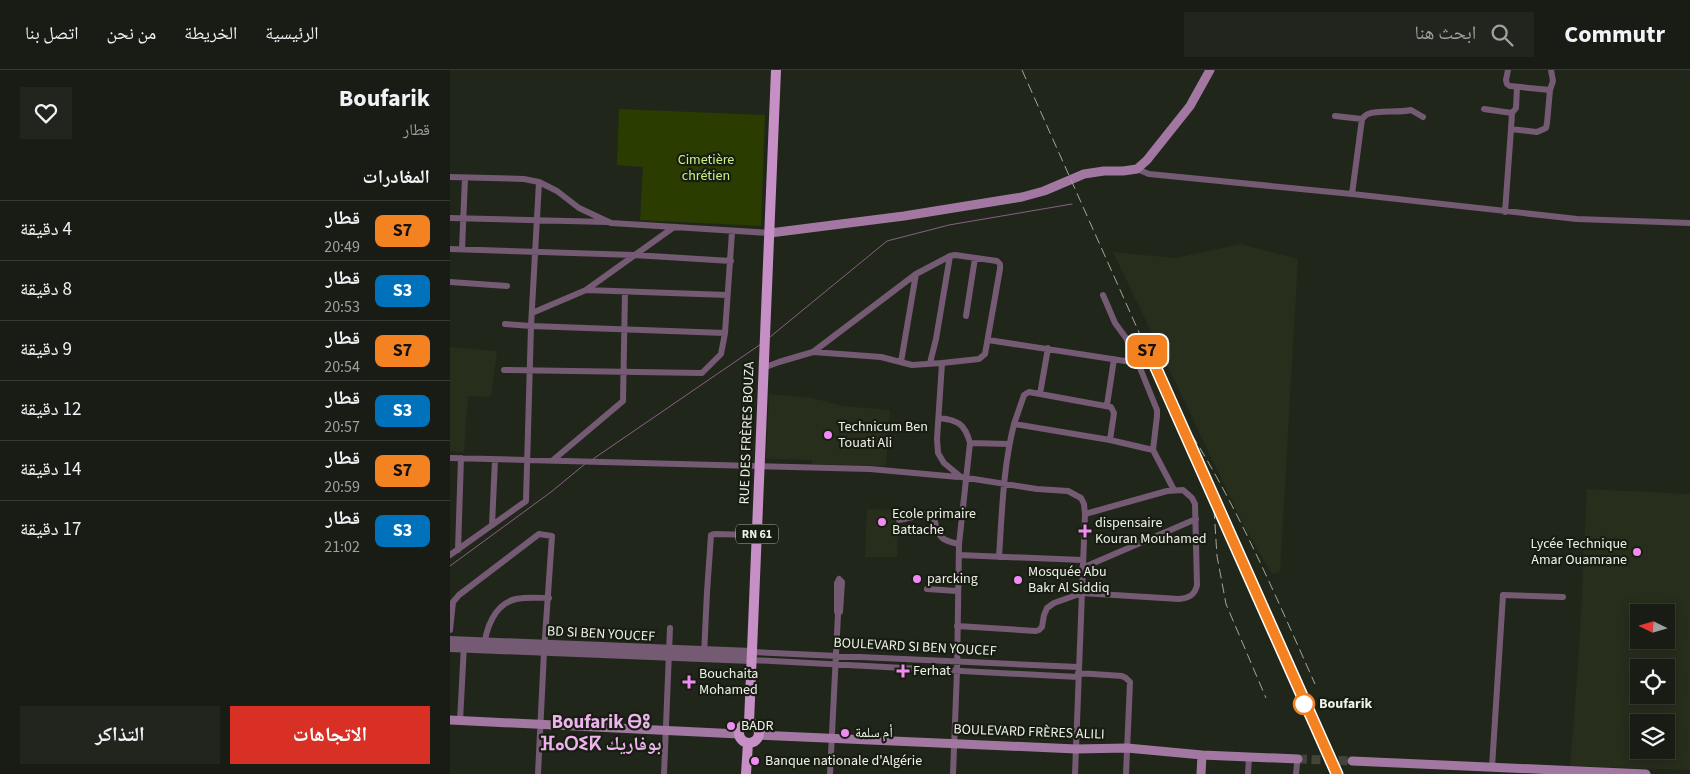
<!DOCTYPE html>
<html lang="ar">
<head>
<meta charset="utf-8">
<style>
  body { margin:0; font-family:"Source Sans 3","Noto Naskh Arabic","Noto Sans Tifinagh",sans-serif; background:#22251d; color:#f1f3f6; direction:rtl; height:100vh; display:flex; flex-direction:column; font-size:19px; white-space:nowrap }
  * { box-sizing:border-box; margin:0 }
  p { font-size:16px; color:#9fa1a0 }
  .icon { flex:none; width:28px; height:28px; fill:none; stroke:currentColor; stroke-width:2; stroke-linecap:round; stroke-linejoin:round }
  .map { position:relative; flex:1; overflow:hidden; direction:ltr }
  .sheet { display:flex; flex-direction:column; background:#191c14; width:450px }
  .sheet>* { flex:none }
  .badge { padding:0 10px; border-radius:8px; font-size:18px; line-height:32px }
  .needle { width:32px; rotate:275deg }
  .tools { position:absolute; left:1180px; top:534px; display:grid; gap:10px }
  .tools a { display:grid; place-items:center; width:45px; height:45px; border-radius:0px; background:#191c14; box-shadow:0 2px 12px #0003,0 0 0 1px #373a34; font-size:25px }
  .map>.badge { position:absolute; translate:-50% -50%; box-shadow:0 0 0 2px #fff }
  h2 { padding:0 20px; font-size:19px; line-height:45px }
  .round { display:grid; place-items:center; flex:none; width:52px; height:52px; border-radius:0px; background:#22251d }
  .head { display:flex; align-items:center; justify-content:space-between; height:85px; padding:0 20px }
  h1 { font-size:24px; font-weight:700; line-height:38px }
  .cta { display:flex; gap:10px; margin-top:auto; padding:10px 20px }
  .cta a { flex:1; height:58px; border-radius:0px; background:#d93025; color:#fff; font-size:20px; font-weight:700; line-height:58px; text-align:center }
  .cta a+a { background:#22251d; color:#f1f3f6 }
  ul { padding:0; list-style:none }
  li { display:flex; align-items:center; gap:15px; height:60px; padding:0 20px; border-top:1px solid #373a34 }
  li div { flex:1 }
  li b { display:block; font-size:19px }
  li em { font-style:normal }
  li .badge { min-width:55px; font-weight:700; text-align:center }
  header { display:flex; align-items:center; gap:30px; box-sizing:border-box; height:70px; padding:0 25px; background:#191c14; border-bottom:1px solid #373a34 }
  header strong { font-size:24px }
  nav { display:flex; gap:28px; margin-inline-start:auto; font-size:18px }
  .search { width:350px; height:45px; background:#22251d; display:flex; align-items:center; gap:12px; box-sizing:border-box; padding:0 18px; border-radius:0px; color:#9fa1a0; font-size:19px }
  main { display:flex; flex:1; min-height:0 }
  .map>svg:first-child { display:block }
  .built { fill:#272e1c; fill-rule:evenodd }
  .green { fill:#2a3c00 }
  .lines { fill:none; stroke-linecap:round; stroke-linejoin:round }
  .stream { stroke:#886087; stroke-width:1 }
  .secondary-tunnel { stroke:#404439; stroke-width:9; stroke-dasharray:9 4.5; stroke-linecap:butt }
  .minor { stroke:#755a74; stroke-width:6 }
  .tertiary { stroke:#755a74; stroke-width:8 }
  .secondary { stroke:#a278a2; stroke-width:9 }
  .primary { stroke:#c68fc5; stroke-width:10 }
  .rail { stroke:#a2a69d; stroke-width:1; stroke-dasharray:10 5; stroke-linecap:butt }
  .line-casing { stroke:#fff; stroke-width:11 }
  .line { stroke:#f58220; stroke-width:8 }
  .poi-dot { fill:#f28af3; stroke:#181d11; stroke-width:2 }
  .stop-dot { fill:#fff; stroke:#f58220; stroke-width:2.5 }
  .labels { text-anchor:middle; dominant-baseline:central; stroke-width:4.5; stroke-linejoin:round; paint-order:stroke }
  .shield { fill:#181d11; stroke:#aeb1a8; stroke-width:1 }
  .shield-label { font-size:12px; font-weight:bold; fill:#eef1e9 }
  .park-label { font-size:14px; fill:#c8f384; stroke:#181d11 }
  .poi-label { font-size:14px; fill:#eef1e9; stroke:#181d11; text-anchor:start }
  .street-label { font-size:14px; fill:#eef1e9; stroke:#181d11 }
  .stop-label { font-size:14px; font-weight:bold; fill:#eef1e9; stroke:#181d11; text-anchor:start }
  .district-label { font-size:19px; font-weight:bold; fill:#edb3ec; stroke:#181d11 }
</style>
</head>
<body>
<header>
<strong>Commutr</strong>
<div class="search"><svg class="icon" aria-label="search" viewBox="0 0 24 24"><circle cx="10" cy="10" r="6"/><path d="M15 15l6 6"/></svg>ابحث هنا</div>
<nav><a>الرئيسية</a><a>الخريطة</a><a>من نحن</a><a>اتصل بنا</a></nav>
</header>
<main>
<div class="map">
<svg width="1240" height="704" viewBox="0 0 1240 704">
  <rect width="100%" height="100%" fill="#21261a"/>
  <path class="built" d="M791,174l57,15 -18,313 -8,2 -28,-48 -131,-274 62,6z
    M0,277l47,4 -6,46 -23,-1 -4,56 -14,-1z
    M319,324l43,4 31,8 47,4 -4,56 -74,-2v-4l-46,-1z
    M1137,419l103,5v276l-120,-4 9,-114zM1189,542h27v28h-27zM1189,598h27v27h-27zM1189,652h27v28h-27z
    M417,439l32,1 -2,47h-32z"/>
  <path class="green" d="M169,39l146,6 -4,111 -121,-6 3,-53 -26,-2z"/>
  <g class="lines">
    <path class="stream" d="M320,267l117,-96 62,-16 123,-21
      M143,389l168,-115
      M0,496l101,-74 34,-28"/>
    <path class="secondary-tunnel" d="M848,689l54,2"/>
    <path class="minor" d="M1058,0l-2,10 1,4 3,2 40,4
      M1034,39l28,4
      M885,46l27,3
      M1061,59l26,3 9,-4 1,-5 3,-33 3,-9 -2,-11
      M687,99l12,5 203,20 225,25 113,4
      M0,107l74,2 15,3 18,9 22,17 32,15 159,10
      M902,124l10,-75c2,-2 3,-4 6,-5 10,-4 30,-1 43,-4l12,7
      M1055,142l6,-83 1,-16 4,-5 1,-21
      M0,148l157,4
      M0,179l184,6 97,6
      M12,179l3,-71
      M0,212l57,4
      M136,220l141,5
      M653,225l12,28 11,15 12,25
      M82,243l54,-23 88,-63
      M516,246l9,-58
      M55,254l26,2 194,7
      M538,270l150,23 19,47v6l-4,34 -43,-10 -96,-16c-11,44 -12,88 -15,133
      M363,282l103,-78 34,-18 5,-1 42,6 3,3v5l-15,85 -6,5 -37,4
      M451,292l15,-88
      M480,293l6,-24 14,-83
      M313,298l16,-6 34,-10 68,5 31,8 30,-2 -5,76 1,14 6,10 17,14 76,12 31,2 13,7 3,6 1,10 -10,260
      M54,300l198,3 19,-19 4,-21 7,-101
      M590,324l8,-46
      M657,335l7,-46
      M489,348c19,2 26,6 31,25l-11,101 -2,127 -4,103
      M564,354l10,-29 5,-3 11,2 71,13 3,6 -4,27
      M520,373l39,1
      M703,380l21,40
      M0,388l420,11 88,8
      M102,391l71,-60 2,-109
      M449,450l32,-7 2,2c6,20 4,25 26,29
      M42,455l3,-65
      M8,480l3,-92
      M0,485l76,-54 5,-175 8,-144
      M509,485l123,5
      M632,498l114,-49
      M477,519l30,2
      M507,556l79,5 3,-1 3,-3 2,-12 3,-7 7,-5 28,-10 97,6c10,-1 16,-4 18,-14l-2,-81 -3,-6 -9,-8 -16,1 -82,23
      M0,560l3,-28 6,-7 80,-61 13,2 -8,116 -6,122
      M34,580c1,-20 10,-46 32,-51 11,-2 22,-1 33,-1
      M302,582l326,15
      M254,585l3,-63 4,-57 3,-1 43,1
      M301,590l327,17
      M628,603l44,3 4,2 4,4 -4,92
      M10,651l4,-76
      M1042,697l11,-172 60,2
      M214,704l6,-146
      M380,704l8,-160 2,-2 2,-30 -3,-3 -2,4v29l1,2
      M798,704l1,-17
      M846,704l1,-10"/>
    <path class="tertiary" d="M0,570l302,12
      M0,578l301,12"/>
    <path class="secondary" d="M320,163l134,-17 118,-19 22,-6 40,-17 20,-3h19l14,-2 10,-9 43,-54 20,-36
      M0,650l289,14
      M309,665l317,14 51,-1 75,7 96,4
      M902,691l294,13
      M751,704l1,-19"/>
    <path class="primary" d="M289 663a10 10 0 1 1 20 0a10 10 0 1 1-20 0Z
      M299,653l27,-653
      M296,704l2,-31"/>
    <path class="rail" d="M572,0l314,704
      M742,365c49,79 85,164 123,249
      M764,439l3,47 9,48 40,94"/>
  </g>
  <g class="lines">
    <g class="line-casing">
      <path id="line" d="M886,704l-189,-424 9,16 182,408"/>
    </g>
    <use href="#line" class="line"/>
  </g>
  <g class="poi-dot">
    <circle cx="378" cy="365" r="5"/>
    <circle cx="432" cy="452" r="5"/>
    <path d="M632.5 453.5h5v5h5v5h-5v5h-5v-5h-5v-5h5z"/>
    <circle cx="1187" cy="482" r="5"/>
    <circle cx="467" cy="509" r="5"/>
    <circle cx="568" cy="510" r="5"/>
    <path d="M450.5 593.5h5v5h5v5h-5v5h-5v-5h-5v-5h5z"/>
    <path d="M236.5 604.5h5v5h5v5h-5v5h-5v-5h-5v-5h5z"/>
    <circle cx="281" cy="656" r="5"/>
    <circle cx="395" cy="663" r="5"/>
    <circle cx="305" cy="691" r="5"/>
  </g>
  <circle class="stop-dot" cx="854" cy="634" r="10"/>
  <g class="labels">
    <rect class="shield" x="286" y="454.5" width="42" height="19" rx="4"/>
    <g class="shield-label">
      <text x="307" y="464">RN 61</text>
    </g>
    <g class="park-label">
      <text x="256" y="90">Cimetière<tspan x="256" dy="16">chrétien</tspan></text>
    </g>
    <g class="poi-label">
      <text x="388" y="357">Technicum Ben<tspan x="388" dy="16">Touati Ali</tspan></text>
      <text x="442" y="444">Ecole primaire<tspan x="442" dy="16">Battache</tspan></text>
      <text x="645" y="453">dispensaire<tspan x="645" dy="16">Kouran Mouhamed</tspan></text>
      <text x="1177" y="474" text-anchor="end">Lycée Technique<tspan x="1177" dy="16">Amar Ouamrane</tspan></text>
      <text x="578" y="502">Mosquée Abu<tspan x="578" dy="16">Bakr Al Siddiq</tspan></text>
      <text x="477" y="509">parcking</text>
      <text x="463" y="601">Ferhat</text>
      <text x="249" y="604">Bouchaita<tspan x="249" dy="16">Mohamed</tspan></text>
      <text x="291" y="656">BADR</text>
      <text x="405" y="663">أم سلمة</text>
      <text x="315" y="691">Banque nationale d'Algérie</text>
    </g>
    <g class="street-label">
      <text transform="translate(297 363) rotate(-88)">RUE DES FRÈRES BOUZA</text>
      <text transform="translate(151 564) rotate(3)">BD SI BEN YOUCEF</text>
      <text transform="translate(465 577) rotate(3)">BOULEVARD SI BEN YOUCEF</text>
      <text transform="translate(579 662) rotate(2)">BOULEVARD FRÈRES ALILI</text>
    </g>
    <g class="stop-label">
      <text x="869" y="634">Boufarik</text>
    </g>
    <g class="district-label">
      <text x="151" y="652">Boufarik ⴱⵓ<tspan x="151" dy="22">ⴼⴰⵔⵉⴽ بوفاريك</tspan></text>
    </g>
  </g>
</svg>
<div class="tools">
<a><svg class="needle" viewBox="-14 -14 28 28"><path d="M0-13l5 13h-10z" fill="#e53935"/><path d="M0 13l5-13h-10z" fill="#9fa1a0"/></svg></a>
<a><svg class="icon" aria-label="locate" viewBox="0 0 24 24"><circle cx="12" cy="12" r="6"/><path d="M12 2v4M12 18v4M2 12h4M18 12h4"/></svg></a>
<a><svg class="icon" aria-label="layers" viewBox="0 0 24 24"><path d="M12 4l9 5-9 5-9-5zM3 14l9 5 9-5"/></svg></a>
</div>
<b class="badge" style="left:697px;top:281px;background:#f58220;color:#111">S7</b>
</div>
<section class="sheet">
<div class="head"><div><h1>Boufarik</h1><p>قطار</p></div><a class="round"><svg class="icon" aria-label="heart" viewBox="0 0 24 24"><path d="M12 20l-8-8c-3-5 5-10 8-4 3-6 11-1 8 4z"/></svg></a></div>
<h2>المغادرات</h2>
<ul>
<li><span class="badge" style="background:#f58220;color:#111">S7</span><div><b>قطار</b><p>20:49</p></div><em>4 دقيقة</em></li>
<li><span class="badge" style="background:#0072bc;color:#fff">S3</span><div><b>قطار</b><p>20:53</p></div><em>8 دقيقة</em></li>
<li><span class="badge" style="background:#f58220;color:#111">S7</span><div><b>قطار</b><p>20:54</p></div><em>9 دقيقة</em></li>
<li><span class="badge" style="background:#0072bc;color:#fff">S3</span><div><b>قطار</b><p>20:57</p></div><em>12 دقيقة</em></li>
<li><span class="badge" style="background:#f58220;color:#111">S7</span><div><b>قطار</b><p>20:59</p></div><em>14 دقيقة</em></li>
<li><span class="badge" style="background:#0072bc;color:#fff">S3</span><div><b>قطار</b><p>21:02</p></div><em>17 دقيقة</em></li>
</ul>
<div class="cta"><a>الاتجاهات</a><a>التذاكر</a></div>
</section>
</main>
</body>
</html>
